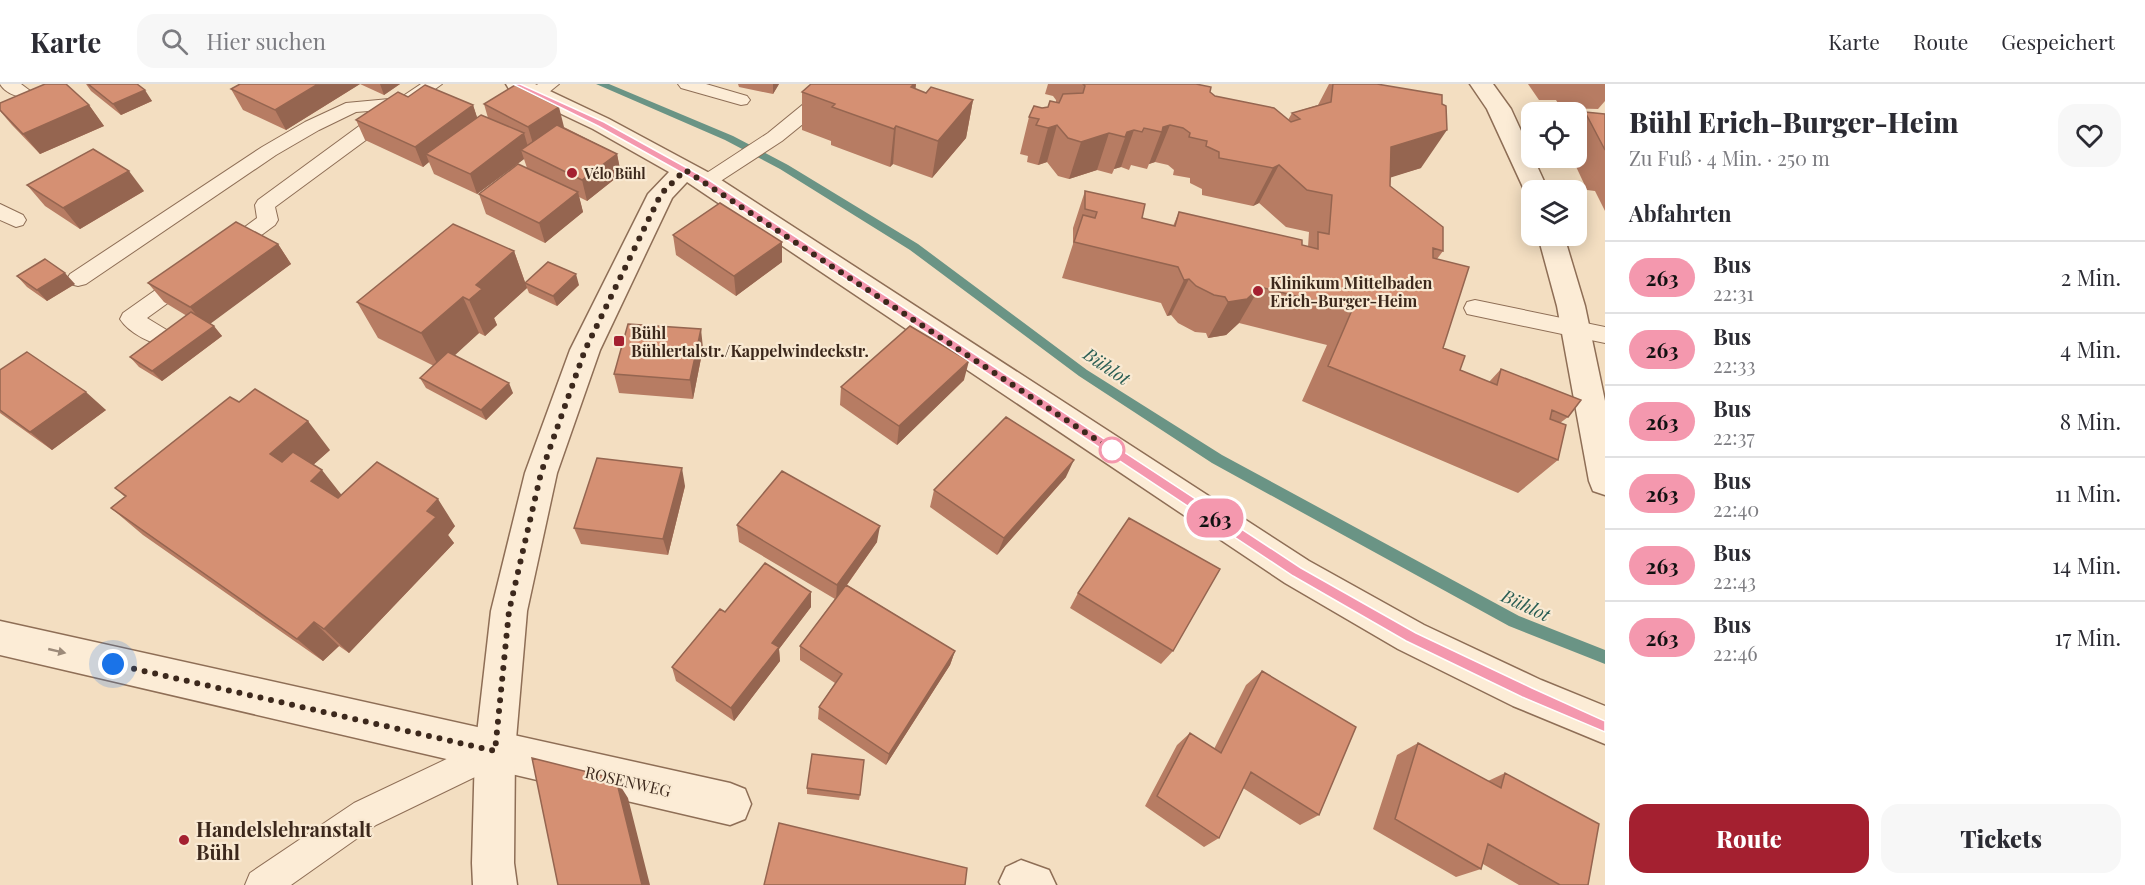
<!DOCTYPE html>
<html lang="de">
<head>
<meta charset="utf-8">
<style>
  body { margin:0; font-family:"Playfair Display",serif; background:#f7f7f7; color:#2b2b33; height:100vh; display:flex; flex-direction:column; font-size:22px; white-space:nowrap }
  * { box-sizing:border-box; margin:0 }
  p { font-size:20px; color:#7c7c81 }
  .icon { flex:none; width:33px; height:33px; fill:none; stroke:currentColor; stroke-width:2; stroke-linecap:round; stroke-linejoin:round }
  .map { position:relative; flex:1; overflow:hidden }
  .sheet { display:flex; flex-direction:column; background:#fff; width:540px }
  .sheet>* { flex:none }
  .badge { padding:0 12px; border-radius:20px; font-size:21px; line-height:39px }
  .tools { position:absolute; left:1521px; top:18px; display:grid; gap:12px }
  .tools a { display:grid; place-items:center; width:66px; height:66px; border-radius:12px; background:#fff; box-shadow:0 3px 15px #0003; font-size:30px }
  .you { position:absolute; width:30px; height:30px; margin:-15px; border:4px solid #fff; border-radius:50%; background:#1a73e8; box-shadow:0 0 0 9px #1a73e833 }
  .map>.badge { position:absolute; translate:-50% -50%; box-shadow:0 0 0 3px #fff }
  h2 { padding:0 24px; font-size:22px; line-height:54px }
  .round { display:grid; place-items:center; flex:none; width:63px; height:63px; border-radius:18px; background:#f7f7f7 }
  .summary { display:flex; align-items:center; justify-content:space-between; height:102px; padding:0 24px }
  h1 { font-size:28px; font-weight:800; line-height:45px }
  .action { display:flex; gap:12px; margin-top:auto; padding:12px 24px }
  .action a { flex:1; height:69px; border-radius:18px; background:#a42030; color:#fff; font-size:24px; font-weight:800; line-height:69px; text-align:center }
  .action a+a { background:#f7f7f7; color:#2b2b33 }
  ul { padding:0; list-style:none }
  li { display:flex; align-items:center; gap:18px; height:72px; padding:0 24px; border-top:2px solid #e1e1e2 }
  li div { flex:1 }
  li b { display:block; font-size:22px }
  li em { font-style:normal }
  li .badge { min-width:66px; font-weight:700; text-align:center }
  header { display:flex; align-items:center; gap:36px; box-sizing:border-box; height:84px; padding:0 30px; background:#fff; border-bottom:2px solid #e1e1e2 }
  header strong { font-size:28px }
  nav { display:flex; gap:33px; margin-inline-start:auto; font-size:21px }
  .search { width:420px; height:54px; background:#f7f7f7; display:flex; align-items:center; gap:15px; box-sizing:border-box; padding:0 21px; border-radius:18px; color:#7c7c81; font-size:22px }
  main { display:flex; flex:1; min-height:0 }
  .map>svg:first-child { display:block }
  .lines { fill:none; stroke-linecap:round; stroke-linejoin:round }
  .stream { fill:#6a9485; fill-rule:evenodd }
  .service-casing { stroke:#8e6e56; stroke-width:2 }
  .minor-casing { stroke:#8e6e56; stroke-width:3 }
  .tertiary-casing { stroke:#8e6e56; stroke-width:3 }
  .service { fill:#fcecd6; fill-rule:evenodd }
  .minor { fill:#fcecd6; fill-rule:evenodd }
  .tertiary { fill:#fcecd6; fill-rule:evenodd }
  .wall { fill:#b77c63 }
  .shaded-wall { fill:#956550 }
  .building { fill:#d59073; stroke:#956550; stroke-width:1.5 }
  .oneway { fill:#9c8a79 }
  .line { fill:#f498ae; stroke:#fff; stroke-width:1.5 }
  .walk { stroke:#3c281c; stroke-width:6; stroke-dasharray:0 10.8 }
  .poi-dot { fill:#a42030; stroke:#f9e9d2; stroke-width:2 }
  .stop-dot { fill:#fff; stroke:#f498ae; stroke-width:3 }
  .labels { text-anchor:middle; dominant-baseline:central; stroke-width:4.5; stroke-linejoin:round; paint-order:stroke }
  .far-poi-label { font-size:14px; font-weight:bold; fill:#3c281c; stroke:#f9e9d2; text-anchor:start }
  .poi-label { font-size:16px; font-weight:bold; fill:#3c281c; stroke:#f9e9d2; text-anchor:start }
  .street-label { font-size:16px; fill:#3c281c; stroke:#f9e9d2 }
  .water-label { font-size:18px; font-style:italic; fill:#2a5e54; stroke:#f9e9d2 }
  .near-poi-label { font-size:20px; font-weight:bold; fill:#3c281c; stroke:#f9e9d2; text-anchor:start }
</style>
</head>
<body>
<header>
<strong>Karte</strong>
<div class="search"><svg class="icon" aria-label="search" viewBox="0 0 24 24"><circle cx="10" cy="10" r="6"/><path d="M15 15l6 6"/></svg>Hier suchen</div>
<nav><a>Karte</a><a>Route</a><a>Gespeichert</a></nav>
</header>
<main>
<div class="map">
<svg width="1605" height="801" viewBox="0 0 1605 801">
  <rect width="100%" height="100%" fill="#f3dec1"/>
  <g class="lines">
    <path class="stream" d="M596,0h13l124,52 55,29 130,79 169,126 135,85 297,161 86,34v14l-96,-38 -297,-163 -133,-87 -169,-126 -130,-81 -55,-29z"/>
    <g class="service-casing">
      <path id="service" d="M0,0h21l12,9 -3,4c-10,2 -25,-4 -30,-13z
        M421,0h21l-167,123 3,13 -3,5 -42,31 -7,2 -7,-2 -3,-5 3,-5 38,-28 -2,-13 3,-5 123,-90 -25,2 -37,18 -43,25 -190,129 -8,2 -8,-2 -3,-5 3,-5 192,-127 43,-25 41,-19 54,-5z
        M538,0h21l-16,13h-12l-3,-4z
        M678,0h28l41,12 3,4 -3,4 -6,1 -60,-17z
        M828,0h19l-33,31 -32,26 -69,45 -7,2 -7,-2 -3,-4 3,-4 69,-45z
        M0,120l23,11 3,5 -3,5 -7,2 -16,-7z
        M189,186l8,2 3,5 -3,5 -50,36 23,14 3,6 -3,6c-15,4 -42,-12 -50,-25l3,-6 58,-41z
        M1475,216l130,27v16l-138,-29 -3,-6 3,-6z
        M495,652l11,4 4,11 -4,11 -130,63 -85,60h-46l5,-12 104,-70z"/>
    </g>
    <g class="minor-casing">
      <path id="minor" d="M1470,0h23l18,25 37,81h-16v7l-5,-1 -40,-87z
        M1538,152h26l21,70 20,95v94l-12,-4 -4,-10 -32,-175z
        M0,537l730,162 15,6 6,15 -6,15 -15,6 -730,-170z
        M1021,776l28,10 7,15h-55l-2,-3 7,-15z"/>
    </g>
    <g class="tertiary-casing">
      <path id="tertiary" d="M506,0h29l74,35 106,57 594,385 115,64 117,55 64,26v38l-92,-38 -115,-57 -113,-66 -598,-401 -15,16 -72,152 -43,123 -30,138 -12,140 -1,112 3,22h-44l-1,-22 3,-112 16,-140 34,-138 45,-123 78,-156 21,-22 -76,-43 -84,-40z"/>
    </g>
    <use href="#service" class="service"/>
    <use href="#minor" class="minor"/>
    <use href="#tertiary" class="tertiary"/>
  </g>
  <path class="wall" d="M86,0h51l15,17 -31,14 -30,-24z
    M240,0h120l-74,46 -43,-20 -12,-21z
    M360,0h40l-16,11z
    M738,0h41l-6,10 -34,-7z
    M811,0h105l-1,5 11,4 47,7 -7,38 -34,40 -39,-14 -3,3 -59,-22v-4l-29,-11v-38z
    M1048,0h109l53,8 5,4 73,24 4,-7 26,-8 11,-21h48l44,84 -31,9v9l53,65 -6,8 6,89 17,22 29,12 12,-13 67,48 -8,6 -2,37 -40,33 -216,-92 25,-56 -88,-22 -13,12 -18,3 -2,-5 -11,-1 -17,-9 -7,-8 -4,1 -6,-13 -99,-25 11,-34v-16l12,-37 57,27 31,8 6,-14 129,35 1,-15 -23,-5 -27,-24 -6,3 -51,-11v-6l-12,-6v-5l-17,-3 1,-5 -6,-5 -13,-3 -6,2 -2,5 -16,-4 -2,5 -8,-3 -7,2 -2,5 -15,-4 -28,9 -11,-3 -11,-14 -9,3 -11,-3 1,-6 -8,-2 9,-37 13,-9 6,-1 8,-5v-2l-3,-4 -8,-2z
    M1528,0h77v17l-7,8 -37,-1 -5,-8h-17z
    M408,13l65,8 4,13h11l-4,-14 80,23 53,27 4,20 -34,27 -8,-4 4,15 -38,31 -59,-29 -7,-20 48,-26 -3,-9 -47,35 -43,-20 -5,-12 -6,5 -58,-27 -9,-20z
    M0,19l89,2 15,21 -64,28 -28,-29 -12,-14z
    M1585,28l20,2v97l-10,-20 -8,-1 -15,-32h4v-35z
    M27,101l117,6 -64,38 -35,-23z
    M673,151l109,27 -46,34 -60,-41z
    M278,160l13,20 -81,59 12,13 -60,45 -23,-14 -9,-10 57,-41 -23,-14 -16,-19z
    M514,167l11,31 54,3 -22,21 -28,-13 -2,-5 -33,30 3,7 -12,11 -6,-3 -25,22 59,38 -27,27 -60,-32 -6,-10 14,-12 -56,-28 -21,-36z
    M17,192l58,8 -28,17 -20,-14z
    M703,264l-10,51 -74,-6 -5,-19z
    M0,286l106,40 -54,40 -52,-37z
    M964,296l-67,65 -57,-40 1,-18z
    M330,366l-17,15 28,30 114,31 -7,9 6,8 -105,110 -10,-7 -16,15 -180,-126 -32,-27 14,-11 -10,-9z
    M1066,393l-69,78 -67,-48 4,-17z
    M685,402l-17,69 -87,-11 -7,-16z
    M737,441l140,17 -30,43 108,66 -5,14 -64,100 -68,-46 1,-12 16,-24 -35,-23v-14l35,-47 -96,-57z
    M811,508v15l-32,42 1,12 -46,60 -58,-40 -4,-14 53,-55z
    M1078,509l95,58 -12,13 -91,-56z
    M1262,587l57,144 -19,10 -57,-37 -24,50 -15,9 -59,-41 32,-61 13,-12 24,16 32,-64z
    M1418,659l70,38 17,-8 83,112h-69l-36,-21 -2,5 -25,8 -83,-48 24,-74z
    M807,704l53,7 -1,5 -52,-6z"/>
  <path class="shaded-wall" d="M318,0h42l-74,46 -11,-20z
    M380,0h20l-16,11z
    M773,0h6l-6,10z
    M914,0h2l-4,35 -1,-32z
    M145,6l7,11 -31,14 -8,-11z
    M973,16l-7,38 -34,40 6,-37z
    M89,21l15,21 -64,28 -17,-20z
    M473,21l7,21 -54,28 3,8 -6,5 -8,-20z
    M559,23l5,20 -30,20 -6,-20z
    M1057,41l-10,37 -9,3 10,-37z
    M1170,41l-15,37 -6,2 14,-37z
    M896,42l-3,38 -3,3 4,-38z
    M1134,46l-13,37 -7,2 -2,5 15,-42z
    M1447,46l-26,38 -54,17 24,-38z
    M524,49l6,21 -9,-4 3,9 -47,35 -7,-20z
    M1109,49l-12,37 -28,9 12,-37z
    M617,70l4,20 -34,27 -5,-21z
    M1279,81l-20,38 -6,3 20,-38z
    M129,87l15,20 -64,38 -17,-21z
    M578,108l5,20 -38,31 -6,-20z
    M782,158v20l-46,34 -2,-20z
    M278,160l13,20 -85,63 -16,-20z
    M514,167l13,37 -33,30 3,7 -12,11 -16,-36 7,-15z
    M65,189l10,11 -28,17 -10,-11z
    M576,190l3,11 -22,21 -4,-10z
    M1189,195l-18,36 -4,1 17,-36z
    M1260,203l-21,36 -13,12 -18,3 20,-36z
    M463,213l16,36 -39,36 -19,-36z
    M214,242l8,10 -60,45 -10,-10z
    M701,245l2,19 -10,51 -3,-19z
    M969,277l-5,19 -67,65 2,-19z
    M509,299l4,10 -27,27 -5,-10z
    M86,308l20,18 -54,40 -22,-18z
    M308,337l22,29 -36,32 -24,-28z
    M1074,376l-8,17 -69,78 7,-17z
    M682,384l3,18 -17,69 -5,-16z
    M322,386l22,28 -10,10 -23,-27z
    M438,415l17,27 -7,9 6,8 -105,110 -25,-24z
    M880,442l-3,16 -41,58 1,-15z
    M811,508v15l-32,42 1,12 -46,60 -3,-13 41,-65z
    M314,538l25,24 -16,15 -26,-22z
    M955,567l-5,14 -64,100 3,-11z
    M616,695l12,19 22,87h-8z"/>
  <path class="building" d="M45,0h21l23,21 -66,29 -23,-24v-7z
    M88,0h49l8,6 -32,14z
    M240,0h78l-43,26 -44,-21z
    M811,0h103l-3,3 15,6 5,-6 42,13 -35,41 -42,-15 -2,3 -62,-22 3,-3 -33,-12z
    M1083,0h113l15,3 -1,5 5,4 59,12 17,14 9,-3 -8,-6 39,-11 2,-18h44l65,11v9l4,2 1,24 -56,17 -1,39 53,41v24l-10,-3v10l36,9 -26,81 22,8 -5,14 37,15 4,-16 80,31 -13,17 -16,-7 -2,9 16,6 -8,35 -230,-94 24,-56 -92,-23 -13,12 -19,3 -3,-5 -11,-2 -18,-9 -7,-7 -5,1 -6,-13 -104,-25 9,-27 12,3 2,-6 -12,-3v-18l60,13 -3,14 33,8 4,-14 123,28v5l16,4v-17l11,2 3,-39 -25,-5 -28,-25 -6,3 -54,-10v-6l-13,-6 1,-5 -18,-4 1,-4 -7,-5 -13,-3 -7,2 -1,5 -18,-4 -2,4 -8,-2 -7,2 -2,5 -16,-4 -28,9 -13,-4 -11,-13 -9,3 -12,-3 3,-6 -10,-2 5,-11 8,2 6,-1 2,-6 9,2 4,-9 20,-1 2,-7z
    M425,1l48,20 -58,42 -59,-27 42,-28 10,5z
    M515,1l44,22 -31,20 -44,-23z
    M1585,28l20,2v36z
    M481,31l43,18 -54,41 -44,-20z
    M557,41l60,29 -35,26 -61,-30z
    M93,65l36,22 -66,37 -36,-23z
    M518,80l60,28 -39,31 -60,-29z
    M720,119l62,39 -48,34 -61,-41z
    M236,138l42,22 -88,63 -42,-24z
    M453,140l61,27 -38,34 6,4 -13,11 -6,-3 -42,36 -64,-31z
    M45,175l20,14 -28,17 -20,-14z
    M548,178l28,12 -23,22 -28,-13z
    M191,228l23,14 -62,45 -22,-14z
    M628,240l73,5 -11,51 -76,-6z
    M910,242l59,35 -70,65 -58,-39z
    M27,268l59,40 -56,40 -30,-22v-40z
    M448,268l61,31 -28,27 -61,-32z
    M255,305l53,32 -38,33 12,8 11,-10 29,18 -11,11 27,17 39,-36 61,37 -11,12 9,6 -112,112 -10,-7 -17,17 -186,-131 15,-12 -11,-8 115,-91 9,5z
    M1006,333l68,43 -70,78 -70,-48z
    M597,374l85,10 -19,71 -89,-11z
    M782,387l98,55 -43,59 -100,-60z
    M1129,434l91,51 -47,82 -95,-58z
    M765,479l46,29 -39,51 7,4 -48,61 -59,-41 48,-58 5,3z
    M846,501l109,66 -66,103 -70,-47 23,-33 -42,-28z
    M1262,587l94,56 -37,88 -68,-43 -32,66 -62,-42 33,-63 31,20z
    M1418,659l83,45 4,-15 94,51 -11,61h-28l-72,-41 -7,25 -86,-50z
    M812,670l52,6 -4,35 -53,-7z
    M532,674l84,21 26,106h-84z
    M779,739l188,45 -2,17h-201z"/>
  <defs><path id="oneway-solid" d="M-6-.8H1V-3.2L6.5 0L1 3.2V.8H-6Z" transform="scale(1.5)"/></defs>
  <use class="oneway" href="#oneway-solid" transform="translate(57 567) rotate(13)"/>
  <path class="line" d="M513,0h7l84,38 105,58 592,388 115,65 116,55 73,33v11l-83,-35 -116,-56 -113,-65 -591,-392 -104,-58z"/>
  <g class="lines">
    <path class="walk" d="M113,580l382,87 14,-140 32,-138 44,-123 76,-156 24,-24 427,280"/>
  </g>
  <g class="poi-dot">
    <circle cx="572" cy="89" r="6"/>
    <circle cx="1258" cy="207" r="6"/>
    <rect x="613" y="251" width="12" height="12" rx="3"/>
    <circle cx="184" cy="756" r="6"/>
  </g>
  <circle class="stop-dot" cx="1112" cy="366" r="12"/>
  <g class="labels">
    <g class="far-poi-label">
      <text x="584" y="89">Vélo Bühl</text>
    </g>
    <g class="poi-label">
      <text x="1270" y="198">Klinikum Mittelbaden<tspan x="1270" dy="18">Erich-Burger-Heim</tspan></text>
      <text x="631" y="248">Bühl<tspan x="631" dy="18">Bühlertalstr./Kappelwindeckstr.</tspan></text>
    </g>
    <g class="street-label">
      <text transform="translate(628 697) rotate(13)">ROSENWEG</text>
    </g>
    <g class="water-label">
      <text transform="translate(1107 282) rotate(34)">Bühlot</text>
      <text transform="translate(1526 521) rotate(25)">Bühlot</text>
    </g>
    <g class="near-poi-label">
      <text x="196" y="744">Handelslehranstalt<tspan x="196" dy="23">Bühl</tspan></text>
    </g>
  </g>
</svg>
<div class="tools">
<a><svg class="icon" aria-label="locate" viewBox="0 0 24 24"><circle cx="12" cy="12" r="6"/><path d="M12 2v4M12 18v4M2 12h4M18 12h4"/></svg></a>
<a><svg class="icon" aria-label="layers" viewBox="0 0 24 24"><path d="M12 4l9 5-9 5-9-5zM3 14l9 5 9-5"/></svg></a>
</div>
<div class="you" style="left:113px;top:580px"></div>
<b class="badge" style="left:1215px;top:434px;background:#f498ae;color:#111">263</b>
</div>
<section class="sheet">
<div class="summary"><div><h1>Bühl Erich-Burger-Heim</h1><p>Zu Fuß · 4 Min. · 250 m</p></div><a class="round"><svg class="icon" aria-label="heart" viewBox="0 0 24 24"><path d="M12 20l-8-8c-3-5 5-10 8-4 3-6 11-1 8 4z"/></svg></a></div>
<h2>Abfahrten</h2>
<ul>
<li><span class="badge" style="background:#f498ae;color:#111">263</span><div><b>Bus</b><p>22:31</p></div><em>2 Min.</em></li>
<li><span class="badge" style="background:#f498ae;color:#111">263</span><div><b>Bus</b><p>22:33</p></div><em>4 Min.</em></li>
<li><span class="badge" style="background:#f498ae;color:#111">263</span><div><b>Bus</b><p>22:37</p></div><em>8 Min.</em></li>
<li><span class="badge" style="background:#f498ae;color:#111">263</span><div><b>Bus</b><p>22:40</p></div><em>11 Min.</em></li>
<li><span class="badge" style="background:#f498ae;color:#111">263</span><div><b>Bus</b><p>22:43</p></div><em>14 Min.</em></li>
<li><span class="badge" style="background:#f498ae;color:#111">263</span><div><b>Bus</b><p>22:46</p></div><em>17 Min.</em></li>
</ul>
<div class="action"><a>Route</a><a>Tickets</a></div>
</section>
</main>
</body>
</html>
